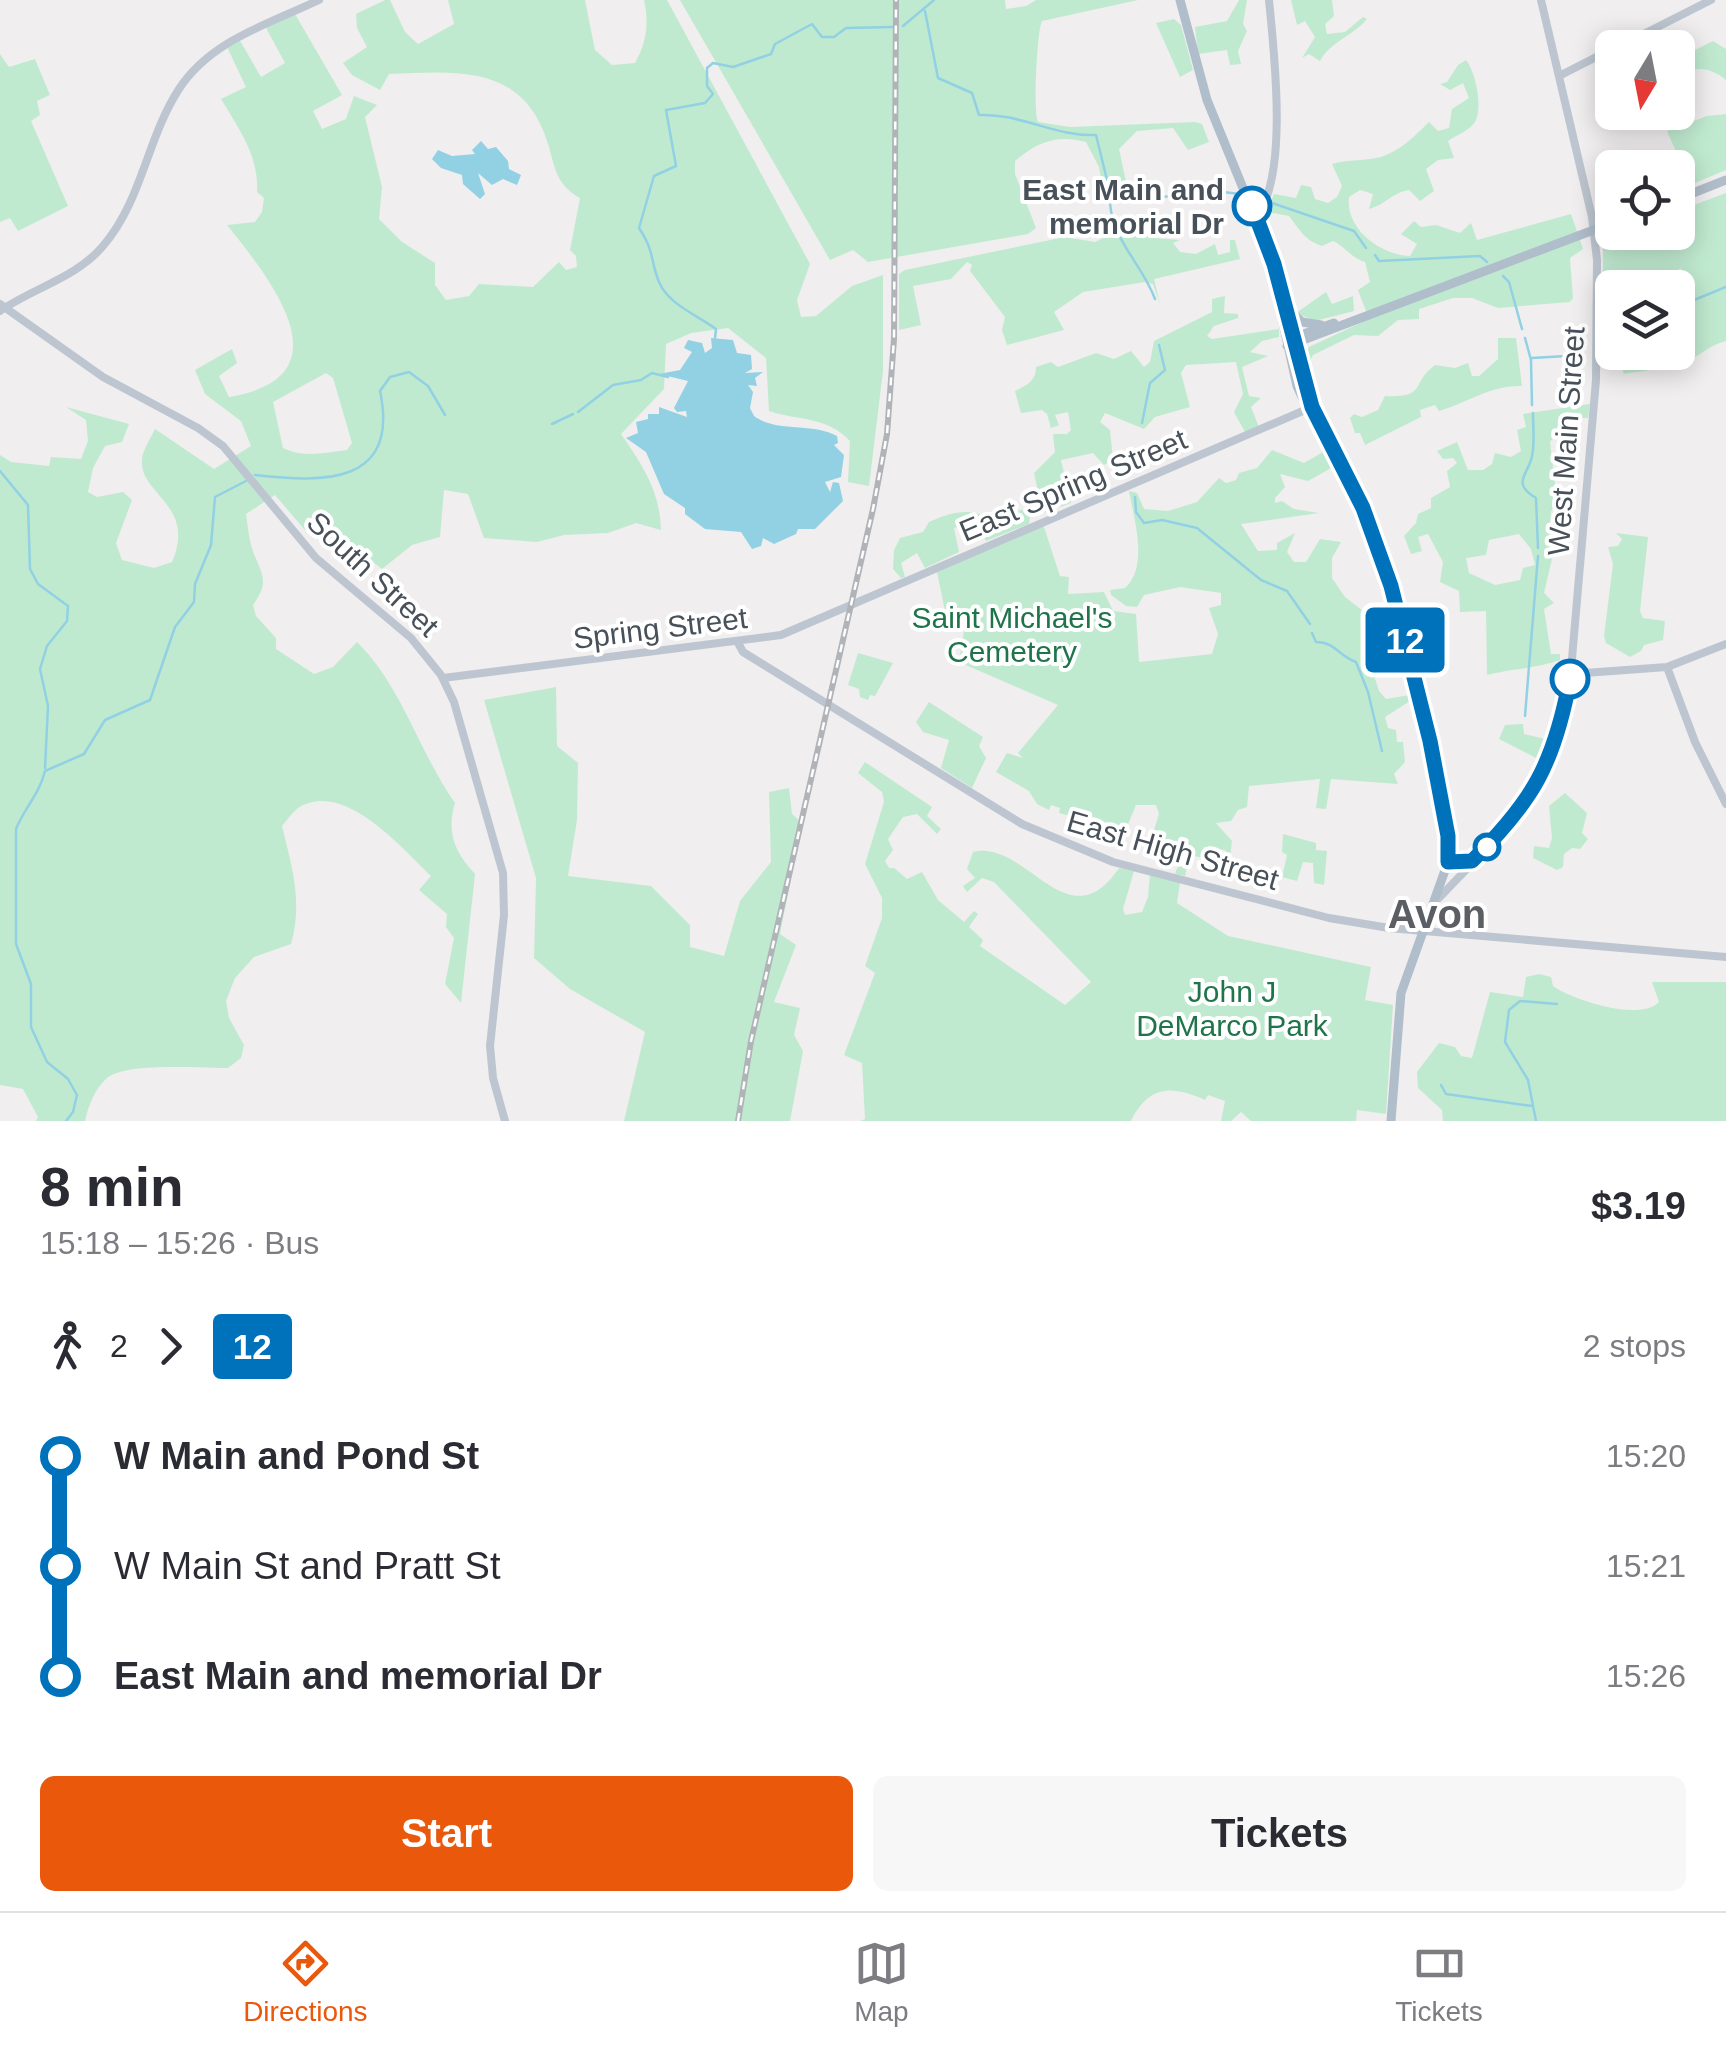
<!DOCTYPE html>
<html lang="en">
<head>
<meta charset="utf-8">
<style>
  body { margin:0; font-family:Arial,sans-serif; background:#f7f7f7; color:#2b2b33; height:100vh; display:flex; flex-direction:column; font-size:38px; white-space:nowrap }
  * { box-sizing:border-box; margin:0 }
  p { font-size:32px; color:#7c7c81 }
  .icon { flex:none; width:55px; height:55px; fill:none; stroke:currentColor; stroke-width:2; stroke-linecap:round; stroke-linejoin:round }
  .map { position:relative; height:1121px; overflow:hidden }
  .panel { display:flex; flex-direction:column; background:#fff; flex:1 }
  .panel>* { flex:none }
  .badge { padding:0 20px; border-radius:8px; font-size:35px; line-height:65px }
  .needle { width:65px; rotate:190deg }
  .controls { position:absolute; left:1595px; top:30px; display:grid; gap:20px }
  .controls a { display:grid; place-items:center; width:100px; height:100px; border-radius:15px; background:#fff; box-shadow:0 5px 25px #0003; font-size:50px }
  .map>.badge { position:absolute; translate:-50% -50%; box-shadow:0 0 0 5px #fff }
  .legs { display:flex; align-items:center; gap:15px; height:110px; padding:0 40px; font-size:32px }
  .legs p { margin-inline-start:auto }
  .overview { display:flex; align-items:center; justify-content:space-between; height:170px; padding:0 40px }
  h1 { font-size:55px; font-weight:700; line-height:75px }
  .primary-button { display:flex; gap:20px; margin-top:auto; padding:20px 40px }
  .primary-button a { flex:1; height:115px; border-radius:15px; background:#ea580c; color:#fff; font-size:40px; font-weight:700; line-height:115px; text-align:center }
  .primary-button a+a { background:#f7f7f7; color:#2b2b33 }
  ul { padding:0 40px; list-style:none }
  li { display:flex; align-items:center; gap:35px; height:110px; font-size:38px }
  li i { display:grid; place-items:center; width:15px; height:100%; margin:0 12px; background:currentColor }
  li i::after { content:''; width:25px; height:25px; margin:-12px; border:8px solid; border-radius:50%; background:#fff }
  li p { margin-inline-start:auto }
  li:first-child i { background:linear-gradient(#0000 50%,currentColor 0) }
  li:last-child i { background:linear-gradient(currentColor 50%,#0000 0) }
  .menu { display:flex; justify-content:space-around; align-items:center; height:140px; border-top:2px solid #e1e1e2; background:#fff; font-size:28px; color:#7c7c81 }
  .menu a { display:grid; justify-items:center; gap:5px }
  .menu .selected { color:#ea580c }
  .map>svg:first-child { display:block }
  .green { fill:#c0ead0; fill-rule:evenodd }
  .water { fill:#91d1e3 }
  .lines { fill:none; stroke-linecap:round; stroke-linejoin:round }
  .stream { stroke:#91d1e3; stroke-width:2.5 }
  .secondary { stroke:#bdc6d0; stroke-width:8 }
  .primary { stroke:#b0bdca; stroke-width:9 }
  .rail-casing { stroke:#b0b3b7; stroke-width:6 }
  .rail { stroke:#fff; stroke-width:2.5; stroke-dasharray:8; stroke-linecap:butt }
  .line-1-casing { stroke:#fff; stroke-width:22 }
  .line-1 { stroke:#0072bc; stroke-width:15 }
  .stop-1-dot { fill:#fff; stroke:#0072bc; stroke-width:5 }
  .labels { text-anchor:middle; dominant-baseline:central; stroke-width:8; stroke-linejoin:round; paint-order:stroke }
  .stop-label { font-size:30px; font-weight:bold; fill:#485159; stroke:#fff; text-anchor:end }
  .street-label { font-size:30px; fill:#485159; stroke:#fff }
  .park-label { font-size:30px; fill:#1f744a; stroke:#fff }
  .district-label { font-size:40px; font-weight:bold; fill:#5b5e62; stroke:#fff }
</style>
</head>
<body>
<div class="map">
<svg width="1726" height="1121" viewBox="0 0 1726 1121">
  <rect width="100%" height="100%" fill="#f0eeee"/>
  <path class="green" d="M385,0h5l15,32 13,12 36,-20 -6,-24h137l10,50 17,15 23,-2c12,-21 14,-41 9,-63h23l143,264 -13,36 4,17 15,-1 36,-30 31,-11v96l-14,115 -21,-4 2,-41c-23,-25 -51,-20 -81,-30l-3,-53 -38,-30 -37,5 -25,11 -2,45 -43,45c22,32 39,57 40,96l-25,-7 -28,10 -44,2 -27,7 -53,-4 -16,-44 -24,-4 -4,47 -28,8 -30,24 -15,-12 -10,10 -20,-16 -15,-29 -17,8 -30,-35 -29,19c2,13 3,28 8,40 9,22 15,29 -1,51l3,11 20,22v11l38,25 19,-7 24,-25c45,44 62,110 98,161 -9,30 0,49 20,71l-14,129 -16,-19 9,-46 -8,-11 1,-13 -28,-24 12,-14c-29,-28 -88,-97 -133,-68 -5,4 -11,12 -16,18 10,41 21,76 9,118l-37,13 -19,21 -9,23 3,17 15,27 -3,13 -13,10c-25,0 -103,-6 -121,10 -12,10 -19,29 -22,43h-49l2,-4 -15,-28 -23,-4v-630l11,7 38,4 2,-9 30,2 7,-18 -2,-21 -20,-13 63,17 -7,18 -17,4 -12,22 -5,24 9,5 26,-5 9,8 -16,43 6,17 32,8 18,-6c25,-58 -34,-68 -30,-103 1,-10 9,-21 13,-30l59,40 37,-23 -10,-25 -36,-27 -10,-24 37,-21 5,14 -18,13 10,21c120,-20 43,-116 -2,-172l28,-3 7,-10 2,-14 -7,-6c2,-36 -18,-63 -36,-93l25,-12 -19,-40 12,-8 22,38 24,-14 -20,-37 30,-12 47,81 -29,16 9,18 24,-10 8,-23 23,9 -12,12 17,70 -3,32 23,23 33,21v22l11,15 23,-4 10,-12 54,3 26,-25 7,8 11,-3 -1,-11 -6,-6 10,-52c-22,-12 -25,-28 -31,-51 -24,-83 -89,-76 -160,-73l-9,16 -28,-15 -9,-12 24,-16 -10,-19 -1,-14zM326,373l7,5 19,65 -5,7c-22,3 -43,8 -64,-2l-10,-46z
    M680,0h325l1,9 20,-3 10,-6h102l-96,21c-5,9 -9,93 -4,101l32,5 125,-5 7,2 7,18 -21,8 -15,-22 -36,3 -18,18 9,42 -24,4 -5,-28 -13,-25c-29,-8 -49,0 -71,19v13l21,54 -8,6 -160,28 -15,-12 -23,10z
    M1239,0h8l-4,24 4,7 -9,20 3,13 -11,1 -3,-15 -29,4 -3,-27 32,-6z
    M1291,0h41l2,16 -9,8 2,10 18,-2 18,-15 4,2c-14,17 -37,23 -47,42l-11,-7 -7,4 13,-21 -10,-16 -8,4z
    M1174,19l7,6 12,45 -13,7 -24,-54z
    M1713,41l13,8v31c-18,-14 -30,-14 -48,-3l3,-20z
    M0,54l9,13 26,-8 15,36 -13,6 3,14 -9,6 37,85 -50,25 -8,-13 -10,4z
    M1466,60c10,13 17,48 9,62 -5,8 -20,14 -27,19l6,17 -16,2 -12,9 8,22 -14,10 -11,-11c-16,2 -24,15 -40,19l4,-15 -13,-4 -11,7c-4,32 32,58 61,59l7,-12 -16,-10 13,-13 7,6 15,-2 24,8 11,-10 6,17 94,-26 12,35 -13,9 3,40 -3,4 -72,6 -26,-10h-19l-34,11v10l-21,1 -20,16 -24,-1 -41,20 -6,13 -2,-11 4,-10 60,-28 -11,-29 12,-8 -5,-20c-14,-4 -19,-15 -32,-21l-11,5c-18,-6 -22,-16 -33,-30l-22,-4 7,-18 22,4 5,-13 10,2 4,12 13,4 9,-6 5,-11 -10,-22c16,-5 34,-3 49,-7 19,-6 35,-22 48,-35l9,9 11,-3 3,-19 17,-11 -6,-15 -13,7 -10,-6 7,-2 11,-17z
    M1726,114v56l-48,20v-16l6,-4 -17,-39 40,-15z
    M1726,193v148c-18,4 -28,17 -44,23 -9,3 -46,8 -58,10l-5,-16 -14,-2v-10h7v6h66v-64l-13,-1 3,-8 13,-5v-6l-30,18 -4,-16 -44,9v-37l19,-9 56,-1v-21z
    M1144,226l11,12 25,2 -7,3 7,9 16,2 19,-10 3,11 12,-3v-12h5l5,19 -86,20 6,25 -7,-20 -8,-2 -62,10 -29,20 10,18 -57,15 -5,-15 3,-13 -35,-46 2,-6 -5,-3 -16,17 -38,7 8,39 -22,5v-56l6,-4 160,-33 30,5 27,-13z
    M1326,292l6,12 21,-8 1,15 -39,10 -19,-8z
    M1225,296l-1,17 14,1v4l-24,8 -7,10 5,3 67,-10v8l-17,4 -12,11 18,4 -26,11 7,29 12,2 -10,9 8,20 -14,5 -11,-20 9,-18 -7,-32 -50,3 -5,8 9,34 -35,10 -11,12 -39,-16 -5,9 10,8 3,30 -9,5 -11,-12 -32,7 10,43 -28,10 -9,-40 21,-21 -2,-18h14l4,-4 -3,-18 -13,3 4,10 -8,3 -4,-14 -5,-4 -21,3 -6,-22c12,-6 21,-10 21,-24l15,-5 7,5 38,-14 18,6 17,-8 13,16 6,-5 4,-21 58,-29v-13z
    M1498,338h18l6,48c-31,-1 -53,16 -83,25l-4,-6 -15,5 1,7 -56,28 -5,-12h-5l-5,-15 4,-4 8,3 16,-7 7,-14c43,2 25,-13 50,-31l20,3 13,-5 4,13h7l19,-17z
    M1590,404l-2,14h-10l-21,9v7l-7,8 7,58 -6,12 -3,31 7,3 -11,47 10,10 -10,6 7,45h9v6c-26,9 -46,8 -73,15l-1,-64 -26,1 -1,-21 -19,-9 3,-20 -15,-28 -10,3 4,14 -11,3 -7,-18 12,-13 2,-9 13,-6v-10l19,-11 -3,-16 10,-8 -4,-5 -10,1 -6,-8 20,-9 11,28h15l9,-6 3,-11 16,4 10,-6 -4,-21 9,-3 -3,-13zM1519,534l12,15 4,16 -12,3 -3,12 -25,5 -26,-12 -3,-15 20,-3 3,-15z
    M1272,450l32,13 19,-11 10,15 -25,14 -28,-7 5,13 -10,11v5l7,-2 12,8 25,4 -78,11 17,27 19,-1v-7l18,-10 -8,19 7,10h12l14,-23 21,3 -9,16v20l13,19 18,14 8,19 15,9 -3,12 -14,9 10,31 7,8 24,-4v6l-25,16 3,11 8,2 1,12h6l2,20 -11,12 4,10 -67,-5 -5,30 -10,-1 4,-29 -71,7 -2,21 -9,3 -7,11 -15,2 16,18 -2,17 -5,-8 -21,-3 -1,11 -13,-3 -5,21 -10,-2 6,-17 -31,-14 9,-29 -3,-9h-20l-9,22c-18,0 -26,-9 -42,-13l-3,5 -23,-6 1,-5 -9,-3 -2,5 -12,-6 -8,-13 -33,-19 11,-19 16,5 -5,-5 40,-48 -99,-43 8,-50 -21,4 -9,-44 106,-48 17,52 9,1 -1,17 36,-2 9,19 23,3 3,48 73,-8 6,-20 -9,-26 12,-3v-12l-41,-6 -36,8 -7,12 -11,-1 -15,-11 -1,-5 15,-2c24,-21 9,-69 4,-97l8,2 7,16 24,2 29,-9 22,-24 7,5 10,-3 3,-7 18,-5z
    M1031,507l-2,17 -43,17 -6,-11 -6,2 -6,-8 -14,4 5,24 -34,16 -8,-15 -16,10 4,14 -4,1 -8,-9 1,-19 6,-12 23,-6 6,-10c22,-10 42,-15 62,-3z
    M1616,533l32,4 -8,74 3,7 22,3 -2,19 -19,5 -3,6 -11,6 -24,-14 -2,-7 9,-72 -5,-17 10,-1 4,-7z
    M858,653l35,10 -18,33 -5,-1 -2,5 -8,-3 -1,-8 -11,-4z
    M556,687l1,59 21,17 -1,57 -9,56 83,10 39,39v22l34,9 16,-55 31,-39 -2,-70 20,-4 3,26 10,9 -22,111 16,11 -22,57 26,6 -6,27 9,16 -13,70h-166l21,-89 -75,-43 -36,-31 2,-80 -52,-178z
    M929,702l54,35 -4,9 7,12 -14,30 -31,-20 8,-28 -26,-8 -7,-10z
    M1523,724l1,10 26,6 -8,21 -43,-22 6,-14z
    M865,762l67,45 -5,9 14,13 -4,5 -20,-20 -14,3 -15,22 5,11 -8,11 4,7h5l13,11 15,-7 16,28 26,22 10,-11 4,3 -9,13 14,13 -3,6 85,59 26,-23 -97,-100 -12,-4 -15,14 -4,-6 12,-8 -8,-9 6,-17c54,-13 95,92 146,16l15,3 -11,38 2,6 17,-3 6,-15 2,-22 30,8 -3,20 51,33 143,31 -6,33 28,5 -7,109 -29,-4 -1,11h-105l-10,-9 -10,9h-10l4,-20 -17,-6 -3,5c-33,-15 -56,-15 -74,21h-271l5,-2 -3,-56 -18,-8 31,-82 -10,-7 17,-48v-20l-17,-34 19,-62 -2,-10 -24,-19z
    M1565,793l22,20 -5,20 6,6 -8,10 -8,-1 -8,6 -1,13 -6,3 -24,-12 1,-12 15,2 3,-10 -3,-32z
    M1283,834l33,9v7l11,1 -3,34 -10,-2 -1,-20 -10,-1 -6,19 -15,-4 5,-22 -5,-3z
    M1539,974l12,3 2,9c20,14 87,36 106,16l-7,-20h74v139h-283l-1,-11 -24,-22 -1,-16 22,-29 16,4 6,9 11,2 18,-66 33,5 3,-20z"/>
  <path class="water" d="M481,141l7,8 8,-2 12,14 1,8 12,6 -4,10 -14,-6 -11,6 -14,-12 7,21 -5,5 -17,-15 -1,-9 -21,-7 -9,-9 6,-9 14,6 23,-2 -3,-4z
    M711,338l22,2 4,13 14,2 1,14 -7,4 18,-1 -8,6 2,8 -9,-1 5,7 -3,16 4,8c23,17 58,6 83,20l1,7 -4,2 10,10 -3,22 -16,5 5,10 3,-10 6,1 4,18 -28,28h-17l-2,5 -22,10 -11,-6 -2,8 -9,3 -11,-17 -36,-3 -20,-15v-6l-21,-14 -18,-42 -20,-14 12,-5 -2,-11 12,-3v-5h11v-7l28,10 -1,-6 -9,1 -3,-4 14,-27 -29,-7 21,-4 12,-18 -8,-4 4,-8 14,3 3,10 7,-5z"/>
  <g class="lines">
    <path class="stream" d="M925,11l13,67 34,15 7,22c41,-2 77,22 117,20l14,57
      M903,26l31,-26
      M1272,203l82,28 12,17
      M1375,255l4,6 101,-5 7,6
      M1503,276l6,6 13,47
      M1155,299c-12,-34 -42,-57 -45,-96l104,-12 26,3
      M1682,325v-20l44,-18
      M715,338l1,-9c-19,-14 -48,-25 -57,-47 -9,-22 -4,-30 -20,-54l15,-52 22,-10 -10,-56 39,-7 8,-9 -6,-8v-18l6,-5 20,4 38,-13 4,-10 37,-20 10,13h12l12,-9 47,-1
      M1525,338l6,22 1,45
      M1678,347l3,-17
      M1604,350l12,2
      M1617,352l43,5 8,-5
      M1532,358l34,-2
      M578,412l35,-27 28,-5 11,-7 16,4
      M1533,413c0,14 2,30 -1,43 -3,18 -22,27 4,42l2,50
      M1142,423l8,-40 15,-13 -6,-25
      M552,424l21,-10
      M0,471l28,34 2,64 8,15 30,22 -1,15 -20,25 -7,23 8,37 -3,62
      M255,475c69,8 145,10 125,-84l10,-14 19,-5 19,14 17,29
      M1135,497l1,15 8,11 18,-3 35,8 64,52 26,11 23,33
      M1312,633l4,9c19,0 24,15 40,20l12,30 14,59
      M1525,716l13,-160
      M1441,1085l5,9 86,12
      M66,1121l7,-9 4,-17 -9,-16 -21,-17 -16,-35v-43l-15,-40v-115c9,-22 23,-34 29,-58l39,-17 21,-34 45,-20 25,-73 19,-25 1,-18 16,-39 4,-48 31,-16
      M1536,1121l-8,-41 -23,-38 4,-32 11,-9 37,3"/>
    <path class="secondary" d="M1616,48l95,-48
      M1559,76l53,-27
      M1256,217c33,-40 18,-165 13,-217
      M0,304l103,73 95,51 25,18 93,112 95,80 30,37 13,27 49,171 1,42 -14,131 3,32 12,43
      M0,311c33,-23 76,-33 103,-65 39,-45 44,-108 76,-157 32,-49 90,-65 140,-89
      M737,641l6,11 279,172 91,38 216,56 60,10 337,29
      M1667,667l28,75 31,62
      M1571,674l96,-7 59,-23
      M443,678l338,-43 531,-228
      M1436,901l76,-79 21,-30 25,-58 13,-64 25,-290 1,-120 -5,-43 -51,-217"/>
    <path class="primary" d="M1180,0l27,100 67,164 38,143 51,101 26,70 50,209 9,75 -47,131 -10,128
      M1678,199l48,-19
      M1268,255l29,131 30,64
      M1288,309l14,13 19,3
      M1301,335l33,-12
      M1287,346l325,-123"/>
    <g class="rail-casing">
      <path id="rail" d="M738,1121l13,-80 122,-532 14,-75 7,-95 2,-339"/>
    </g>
    <use href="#rail" class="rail"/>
  </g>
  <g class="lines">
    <g class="line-1-casing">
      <path id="line-1" d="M1252,206l22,58 38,143 51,101 28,78 39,155 18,95v26l24,-1c61,-60 82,-97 98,-182"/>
    </g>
    <use href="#line-1" class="line-1"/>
  </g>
  <g class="stop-1-dot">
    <circle cx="1252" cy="206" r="18"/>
    <circle cx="1570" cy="679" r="18"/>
    <circle cx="1487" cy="847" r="12"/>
  </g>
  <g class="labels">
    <g class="stop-label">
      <text x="1224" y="189">East Main and<tspan x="1224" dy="34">memorial Dr</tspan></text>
    </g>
    <g class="street-label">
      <text transform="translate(1566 441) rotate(-86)">West Main Street</text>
      <text transform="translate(1073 485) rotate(-23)">East Spring Street</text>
      <text transform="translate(373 574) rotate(43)">South Street</text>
      <text transform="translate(660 628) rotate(-7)">Spring Street</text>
      <text transform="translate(1173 850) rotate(16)">East High Street</text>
    </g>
    <g class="park-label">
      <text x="1012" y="617">Saint Michael's<tspan x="1012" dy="34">Cemetery</tspan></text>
      <text x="1232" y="991">John J<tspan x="1232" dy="34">DeMarco Park</tspan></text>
    </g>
    <g class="district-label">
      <text x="1437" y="914">Avon</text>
    </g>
  </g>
</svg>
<div class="controls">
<a><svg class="needle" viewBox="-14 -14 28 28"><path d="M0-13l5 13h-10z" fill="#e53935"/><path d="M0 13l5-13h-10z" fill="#7c7c81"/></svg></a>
<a><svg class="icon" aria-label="locate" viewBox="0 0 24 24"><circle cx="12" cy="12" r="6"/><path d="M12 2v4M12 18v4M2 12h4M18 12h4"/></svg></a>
<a><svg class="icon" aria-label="layers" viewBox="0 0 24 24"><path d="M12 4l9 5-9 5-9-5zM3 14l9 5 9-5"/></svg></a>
</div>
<b class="badge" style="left:1405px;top:640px;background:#0072bc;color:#fff">12</b>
</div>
<section class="panel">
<div class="overview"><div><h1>8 min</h1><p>15:18 – 15:26 · Bus</p></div><b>$3.19</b></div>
<div class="legs"><svg class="icon" aria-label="walk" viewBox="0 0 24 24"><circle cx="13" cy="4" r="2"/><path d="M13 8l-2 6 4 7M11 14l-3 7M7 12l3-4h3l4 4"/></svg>2<svg class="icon" aria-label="forward" viewBox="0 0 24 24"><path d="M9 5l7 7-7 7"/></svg><b class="badge" style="background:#0072bc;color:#fff">12</b><p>2 stops</p></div>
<ul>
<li><i style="color:#0072bc"></i><b>W Main and Pond St</b><p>15:20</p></li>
<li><i style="color:#0072bc"></i><span>W Main St and Pratt St</span><p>15:21</p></li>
<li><i style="color:#0072bc"></i><b>East Main and memorial Dr</b><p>15:26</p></li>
</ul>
<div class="primary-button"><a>Start</a><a>Tickets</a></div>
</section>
<nav class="menu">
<a class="selected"><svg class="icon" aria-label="directions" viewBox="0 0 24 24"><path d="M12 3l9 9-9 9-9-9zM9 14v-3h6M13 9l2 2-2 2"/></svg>Directions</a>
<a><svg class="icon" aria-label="map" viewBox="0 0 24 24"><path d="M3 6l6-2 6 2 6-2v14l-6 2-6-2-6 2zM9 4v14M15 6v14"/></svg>Map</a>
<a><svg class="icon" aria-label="tickets" viewBox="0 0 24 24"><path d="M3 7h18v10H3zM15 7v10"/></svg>Tickets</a>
</nav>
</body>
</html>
